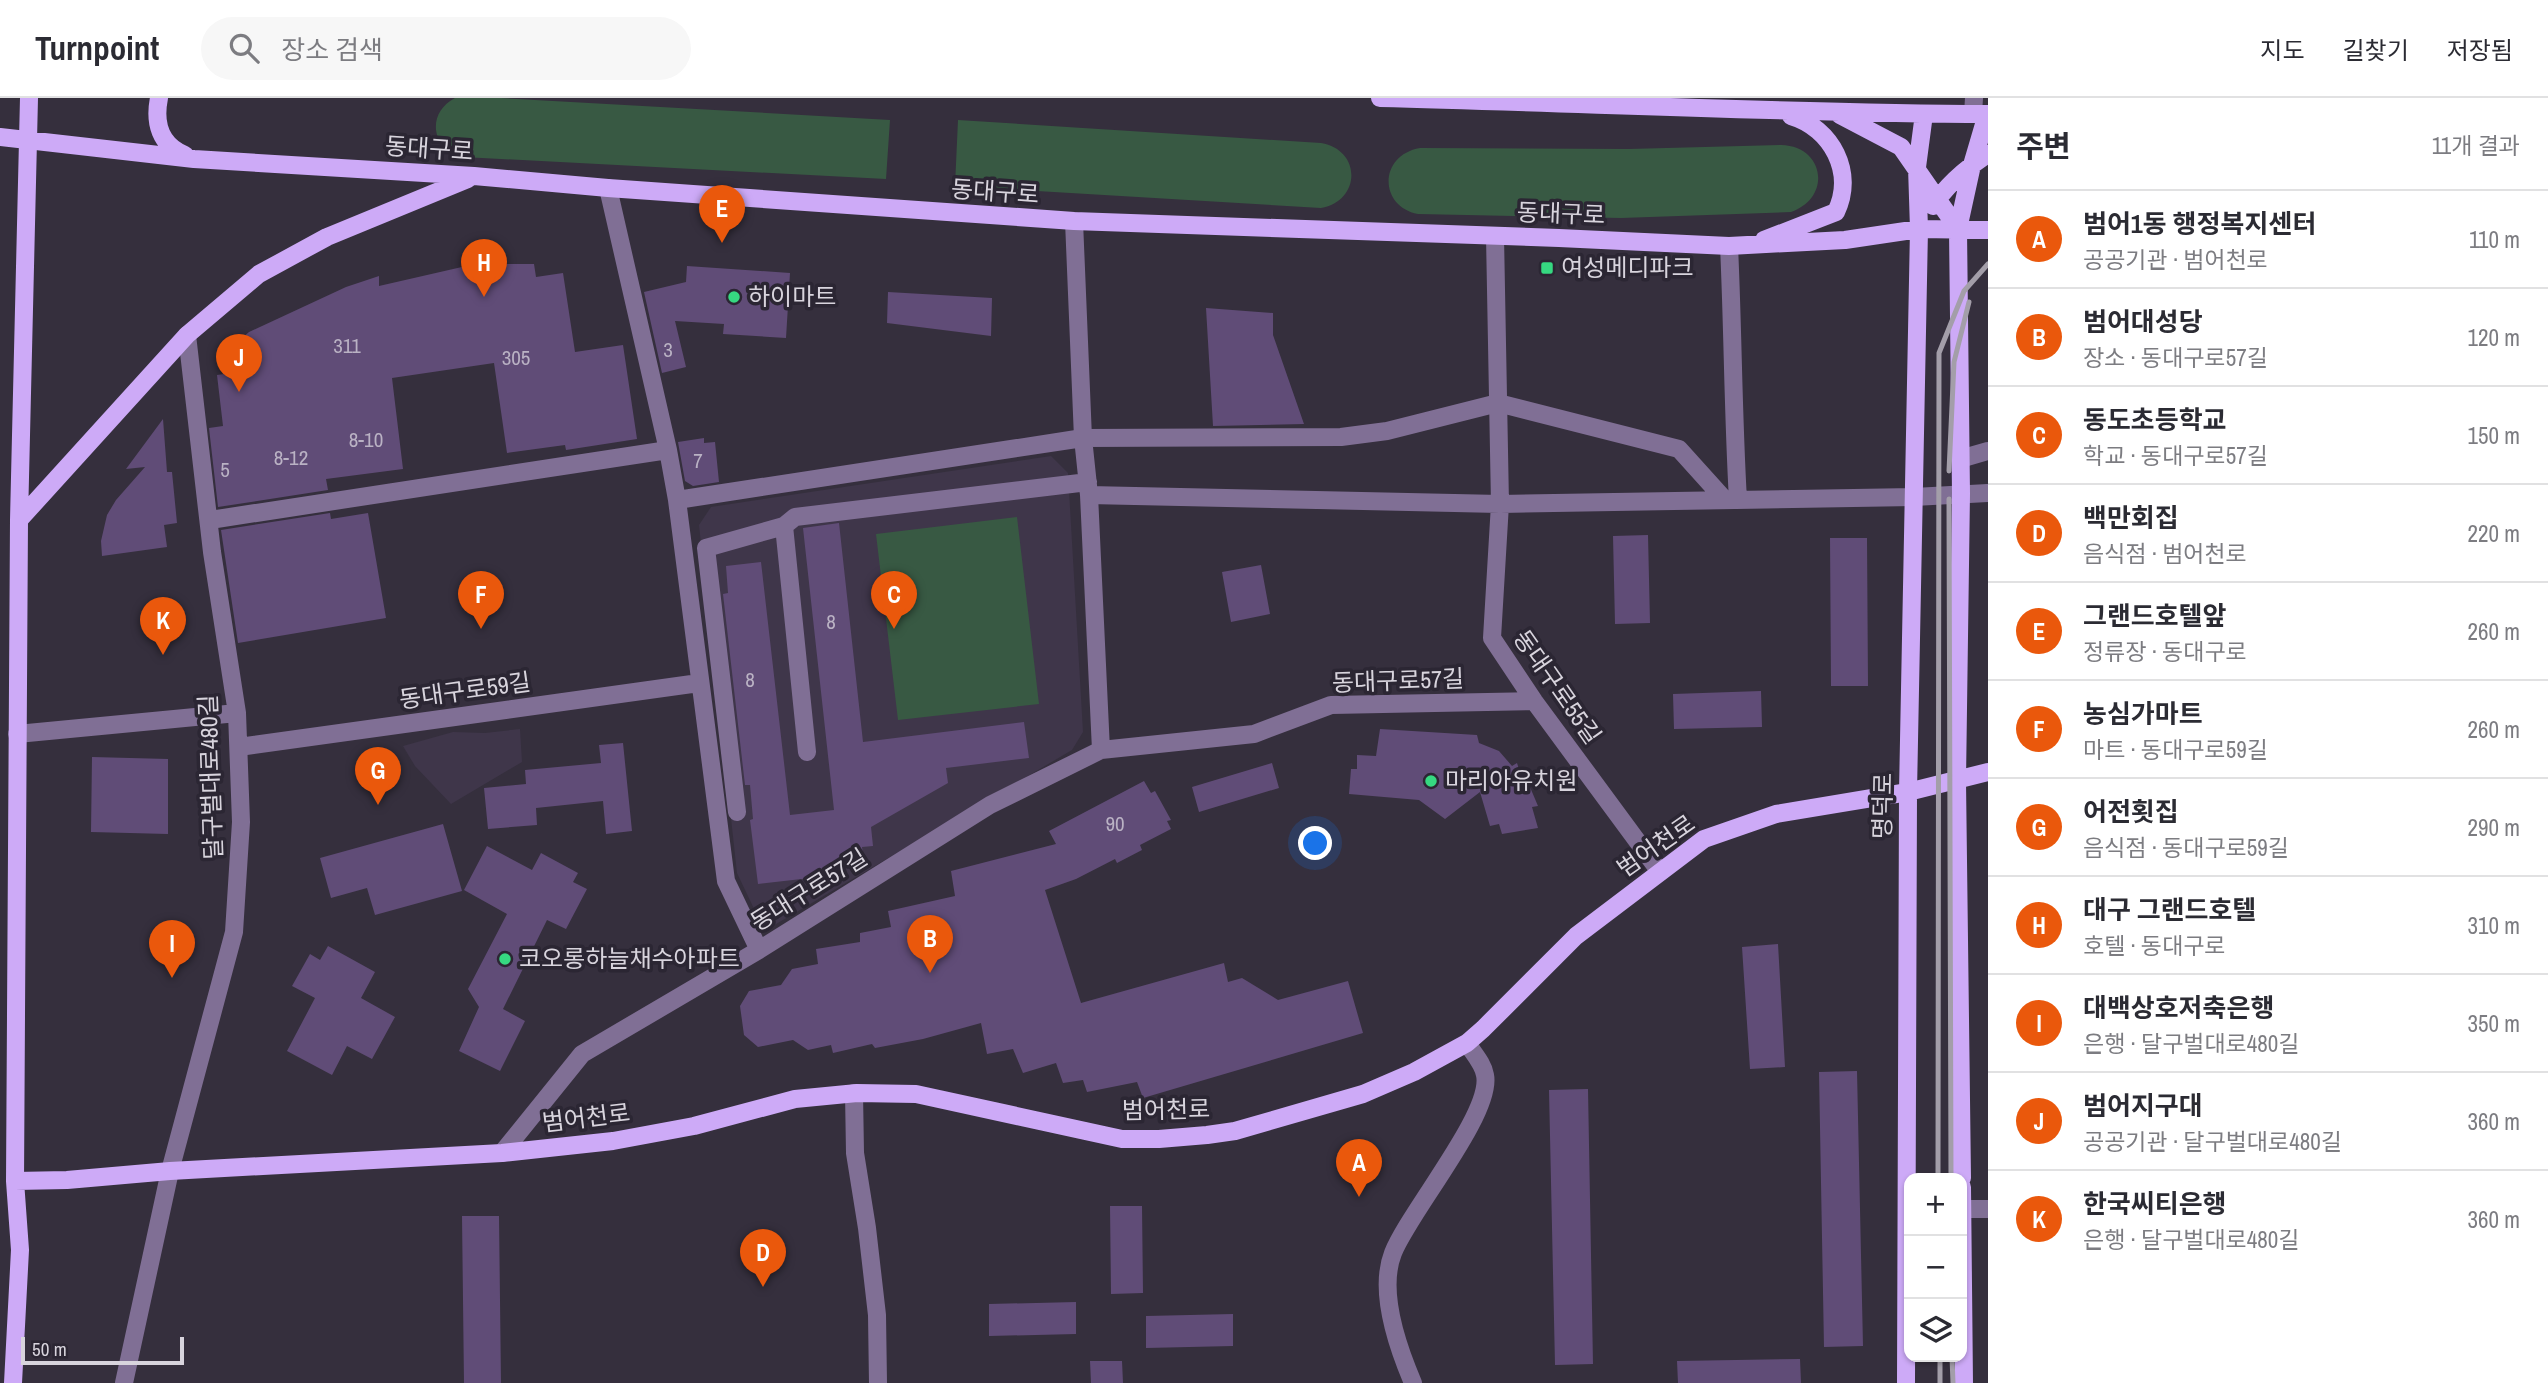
<!DOCTYPE html>
<html lang="ko">
<head>
<meta charset="utf-8">
<style>
	body { margin:0; font-family:"Archivo Narrow","Noto Sans KR",sans-serif; background:#f7f7f7; color:#2b2b33 }
	.controls { position:absolute; right:21px; bottom:21px; display:grid; overflow:hidden; border-radius:14px; box-shadow:0 2px 5px #0004 }
	.controls button { width:63px; height:63px; display:grid; place-items:center; padding:0; border:0; border-bottom:2px solid #e1e1e2; background:#fff; color:#2b2b33; font:35px sans-serif }
	.scale { position:absolute; left:21px; bottom:18px; width:163px; box-sizing:border-box; padding-left:7px; border:4px solid #d8d4dd; border-top:0; font-size:19px; line-height:24px; white-space:nowrap; color:#d8d4dd; -webkit-text-stroke:5px #2b2633; paint-order:stroke }
	.you { position:absolute; left:1316px; top:746px; width:24px; height:24px; margin:-18px; border:5px solid #fff; border-radius:50%; background:#1a73e8; box-shadow:0 0 0 10px #1a73e833 }
	.badge { display:grid; place-items:center; width:46px; height:46px; border-radius:50%; background:#ea580c; color:#fff; font-size:23px; font-weight:700 }
	.pin { position:absolute; translate:-50% -58px; filter:drop-shadow(0 2px 4px #0008) }
	.pin::after { content:''; position:absolute; top:37px; width:24px; height:21px; background:inherit; clip-path:polygon(0 0,100% 0,50% 100%) }
	.list { margin:0; padding:0; list-style:none }
	h2 { display:flex; justify-content:space-between; align-items:center; height:91px; margin:0; padding:0 28px; font-size:30px }
	h2 small { font-size:23px; font-weight:400; color:#7c7c81 }
	.list li { display:grid; grid-template-columns:46px 1fr auto; gap:21px; align-items:center; box-sizing:border-box; height:98px; padding:0 28px; border-top:2px solid #e1e1e2 }
	.list b { display:block; font-size:26px; white-space:nowrap }
	.list p { margin:0; font-size:23px; white-space:nowrap; color:#7c7c81 }
	.list em { font-size:23px; font-style:normal; color:#7c7c81 }
	.icon { flex:none; width:38px; height:38px; fill:none; stroke:currentColor; stroke-width:2; stroke-linecap:round; stroke-linejoin:round }
	.map { position:relative; flex:none; width:1988px; height:1285px; overflow:hidden }
	header { display:flex; align-items:center; gap:42px; box-sizing:border-box; height:98px; padding:0 35px; background:#fff; border-bottom:2px solid #e1e1e2 }
	header strong { font-size:33px }
	nav { display:flex; gap:38px; margin-inline-start:auto; font-size:24px }
	.search { width:490px; height:63px; background:#f7f7f7; display:flex; align-items:center; gap:18px; box-sizing:border-box; padding:0 24px; border-radius:38px; color:#7c7c81; font-size:26px }
	main { display:flex }
	aside { flex:1; background:#fff }
	.map>svg:first-child { display:block }
	.built { fill:#3f364a }
	.green { fill:#385943 }
	.building { fill:#604c77 }
	.lines { fill:none; stroke-linecap:round; stroke-linejoin:round }
	.minor { stroke:#806f95; stroke-width:18 }
	.major { stroke:#cdaaf7; stroke-width:18 }
	.rail { stroke:#a39ea9; stroke-width:5 }
	.poi-dot { fill:#36d881; stroke:#2b2633; stroke-width:2.5 }
	.labels { text-anchor:middle; stroke-width:7; stroke-linejoin:round; paint-order:stroke }
	.number-label { font-size:21px; fill:#bab2c4 }
	.street-label { font-size:24px; fill:#d8d4dd; stroke:#2b2633 }
	.poi-label { font-size:24px; fill:#d8d4dd; stroke:#2b2633; text-anchor:start }
</style>
</head>
<body>
<header>
<strong>Turnpoint</strong>
<div class="search"><svg class="icon" aria-label="search" viewBox="0 0 24 24"><circle cx="10" cy="10" r="6"/><path d="M15 15l6 6"/></svg>장소 검색</div>
<nav><a>지도</a><a>길찾기</a><a>저장됨</a></nav>
</header>
<main>
<div class="map">
<svg width="1988" height="1285" viewBox="0 0 1988 1285">
	<rect width="100%" height="100%" fill="#352f3d"/>
	<path class="built" d="M1051,358L1068,375L1083,634L1072,652L771,829L757,817L737,775L699,427L711,409Z
		M520,631L522,664L451,706L415,668L403,648L453,634L485,635Z"/>
	<path class="green" d="M455,0H501L890,22L886,81L463,59C431,52 426,15 455,0Z
		M958,22L1321,45C1362,52 1361,103 1321,110L955,88Z
		M1781,47C1825,48 1832,100 1791,114L1621,120L1418,116C1378,108 1379,57 1420,50L1629,51Z
		M1017,419L1039,606L898,622L876,436Z"/>
	<path class="building" d="M475,166H534L536,179L563,175L575,254L623,247L637,341L566,352L565,347L507,355L494,265L392,280L403,371L326,381L328,392L218,409L209,330L223,328L217,277L224,276L221,258L249,234L346,189L379,178V188Z
		M687,168L790,175L786,240L723,236L724,226L675,223L686,269L662,275L644,194L686,184Z
		M888,194L992,200L991,238L887,225Z
		M1206,210L1273,215V237L1304,326L1213,328Z
		M163,321L167,374H172L177,425L164,427L167,449L102,458L101,443L107,417L116,402L145,369L126,371Z
		M704,340V345L715,344L719,384L693,388L685,383L678,344Z
		M330,415L331,421L368,415L386,520L238,545L221,432Z
		M839,425L863,644L1024,624L1029,660L946,670L948,685L871,729L873,748L862,749L864,763L827,767L828,778L758,786L750,722L753,721L750,687H745L723,496L728,495L726,468L761,464L790,717L834,712L803,430Z
		M1648,437L1650,525L1615,526L1613,438Z
		M1830,440H1867L1868,588H1831Z
		M1261,467L1270,516L1231,524L1222,474Z
		M1761,593L1762,629L1674,631L1673,596Z
		M1380,631L1477,637L1479,645L1499,653L1512,668L1517,665L1523,684L1527,682L1538,708L1532,709L1538,730L1502,736L1499,726L1490,728L1480,694L1445,721L1419,702L1349,696L1351,671H1357V657L1376,658Z
		M623,645L632,733L606,736L603,703L536,710L537,727L488,731L484,690L526,686L525,672L601,665L599,647Z
		M92,659L168,661V736L91,734Z
		M1272,665L1279,690L1199,714L1192,689Z
		M1144,683L1151,695L1155,693L1171,722L1167,723L1171,731L1140,747L1142,752L1117,765L1115,761L1076,781L1045,792L1081,905L1224,865L1228,884L1242,880L1278,902L1348,883L1363,935L1143,1000L1137,984L1087,994L1083,982L1063,985L1056,965L1023,975L1013,951L987,956L981,925L923,941L875,950L872,946L833,955L831,947L808,952L793,942L758,949L744,937L740,908L749,893L781,887L792,871L818,866L816,851L860,844V835L891,829L888,813L955,798L951,773L1056,746L1049,733Z
		M443,726L462,793L375,817L367,790L331,800L320,760Z
		M487,748L532,772L541,755L578,775L573,784L587,791L566,831L547,822L503,911L525,923L500,973L459,953L479,909L468,891L507,816L464,792Z
		M1778,846L1785,969L1750,971L1742,849Z
		M328,848L375,874L361,900L395,919L372,961L347,948L332,977L287,953L315,900L292,888L310,856L320,862Z
		M1857,973L1863,1248L1824,1249L1819,974Z
		M1588,991L1593,1266L1555,1267L1549,992Z
		M1110,1108H1142L1143,1195L1111,1196Z
		M462,1118H499L501,1285H464Z
		M1076,1204V1236L989,1238V1206Z
		M1233,1216V1248L1146,1250V1218Z
		M1800,1261L1801,1285H1678L1677,1263Z
		M1090,1263H1122L1123,1285H1091Z"/>
	<g class="lines">
		<path class="minor" d="M1973,16L1974,0
			M608,90L668,352L677,402L726,783L759,852
			M1495,138L1500,406L1492,540L1534,603L1660,774
			M1729,148C1733,233 1733,317 1738,402
			M1960,361L1988,353
			M1089,397L1500,406L1914,399L1988,395
			M677,402L1083,340L1341,339L1387,333L1498,305L1679,351L1725,402
			M210,422L668,352
			M784,428L807,654
			M17,636L237,615
			M239,649L699,585
			M1101,652L1254,636L1331,607L1534,603
			M737,714L706,450L784,428L795,419L1088,384
			M854,995L855,1055L867,1130L877,1217L878,1285
			M502,1055L582,956L759,852L990,707L1101,652L1089,397L1083,340L1074,123
			M1962,1111H1988
			M124,1285L170,1073L234,834L241,724L237,615L212,454L187,237
			M1413,1285C1398,1250 1378,1193 1393,1155C1409,1114 1493,1015 1485,977C1483,965 1473,955 1467,945"/>
		<path class="major" d="M159,0C154,25 160,47 185,57
			M1380,0C1583,5 1785,15 1988,16
			M1840,17L1901,49L1958,131
			M0,39L194,61L474,78L608,90L1074,123L1559,140L1729,148L1845,142L1919,131L1988,132
			M1933,108C1946,88 1968,69 1988,56
			M1764,142L1836,114C1855,75 1832,30 1791,18
			M19,422L187,237L259,176L327,139L468,81
			M1962,1080L1957,683L1961,395L1958,131L1972,67L1987,16
			M15,1083L67,1082L170,1073L502,1055L613,1043L694,1028L795,1001L857,995L916,996L1122,1041H1159L1207,1037L1235,1033L1363,996L1414,974L1467,945L1483,931L1576,838L1704,741L1776,716L1908,694L1988,674
			M1962,1089L1964,1285
			M13,1285L20,1152L15,1083L19,422L29,0
			M1906,1285L1908,694L1919,131L1917,69L1924,16"/>
		<path class="rail" d="M1949,373L1954,264L1969,204
			M1949,401L1951,1080
			M1938,1080L1939,255L1964,193L1988,166
			M1940,1259V1285
			M1952,1259L1953,1285"/>
	</g>
	<g class="poi-dot">
		<rect x="1540" y="163" width="14" height="14" rx="3.5"/>
		<circle cx="734" cy="199" r="7"/>
		<circle cx="1431" cy="683" r="7"/>
		<circle cx="505" cy="861" r="7"/>
	</g>
	<g class="labels">
		<g class="number-label">
			<text x="347" y="255">311</text>
			<text x="668" y="259">3</text>
			<text x="516" y="267">305</text>
			<text x="366" y="349">8-10</text>
			<text x="291" y="367">8-12</text>
			<text x="698" y="370">7</text>
			<text x="225" y="379">5</text>
			<text x="831" y="531">8</text>
			<text x="750" y="589">8</text>
			<text x="1115" y="733">90</text>
		</g>
		<g class="street-label">
			<text transform="translate(429 51) rotate(4)" y="8">동대구로</text>
			<text transform="translate(995 94) rotate(4)" y="8">동대구로</text>
			<text transform="translate(1561 116) rotate(2)" y="8">동대구로</text>
			<text transform="translate(1398 583) rotate(-2)" y="8">동대구로57길</text>
			<text transform="translate(1557 589) rotate(55)" y="8">동대구로55길</text>
			<text transform="translate(465 593) rotate(-8)" y="8">동대구로59길</text>
			<text transform="translate(211 679) rotate(-92)" y="8">달구벌대로480길</text>
			<text transform="translate(1883 708) rotate(-89)" y="8">명덕로</text>
			<text transform="translate(1656 748) rotate(-35)" y="8">범어천로</text>
			<text transform="translate(809 792) rotate(-32)" y="8">동대구로57길</text>
			<text transform="translate(1166 1012) rotate(-1)" y="8">범어천로</text>
			<text transform="translate(586 1020) rotate(-7)" y="8">범어천로</text>
		</g>
		<g class="poi-label">
			<text x="1561" y="178">여성메디파크</text>
			<text x="748" y="207">하이마트</text>
			<text x="1445" y="691">마리아유치원</text>
			<text x="519" y="869">코오롱하늘채수아파트</text>
		</g>
	</g>
</svg>
<div class="controls">
<button>+</button>
<button>−</button>
<button><svg class="icon" aria-label="layers" viewBox="0 0 24 24"><path d="M12 4l9 5-9 5-9-5zM3 14l9 5 9-5"/></svg></button>
</div>
<div class="scale">50 m</div>
<div class="you"></div>
<div class="pin badge" style="left:1359px;top:1099px">A</div>
<div class="pin badge" style="left:930px;top:875px">B</div>
<div class="pin badge" style="left:894px;top:531px">C</div>
<div class="pin badge" style="left:763px;top:1189px">D</div>
<div class="pin badge" style="left:722px;top:145px">E</div>
<div class="pin badge" style="left:481px;top:531px">F</div>
<div class="pin badge" style="left:378px;top:707px">G</div>
<div class="pin badge" style="left:484px;top:199px">H</div>
<div class="pin badge" style="left:172px;top:880px">I</div>
<div class="pin badge" style="left:239px;top:294px">J</div>
<div class="pin badge" style="left:163px;top:557px">K</div>
</div>
<aside>
<h2>주변<small>11개 결과</small></h2>
<ul class="list">
<li><span class="badge">A</span><div><b>범어1동 행정복지센터</b><p>공공기관 · 범어천로</p></div><em>110 m</em></li>
<li><span class="badge">B</span><div><b>범어대성당</b><p>장소 · 동대구로57길</p></div><em>120 m</em></li>
<li><span class="badge">C</span><div><b>동도초등학교</b><p>학교 · 동대구로57길</p></div><em>150 m</em></li>
<li><span class="badge">D</span><div><b>백만회집</b><p>음식점 · 범어천로</p></div><em>220 m</em></li>
<li><span class="badge">E</span><div><b>그랜드호텔앞</b><p>정류장 · 동대구로</p></div><em>260 m</em></li>
<li><span class="badge">F</span><div><b>농심가마트</b><p>마트 · 동대구로59길</p></div><em>260 m</em></li>
<li><span class="badge">G</span><div><b>어전횟집</b><p>음식점 · 동대구로59길</p></div><em>290 m</em></li>
<li><span class="badge">H</span><div><b>대구 그랜드호텔</b><p>호텔 · 동대구로</p></div><em>310 m</em></li>
<li><span class="badge">I</span><div><b>대백상호저축은행</b><p>은행 · 달구벌대로480길</p></div><em>350 m</em></li>
<li><span class="badge">J</span><div><b>범어지구대</b><p>공공기관 · 달구벌대로480길</p></div><em>360 m</em></li>
<li><span class="badge">K</span><div><b>한국씨티은행</b><p>은행 · 달구벌대로480길</p></div><em>360 m</em></li>
</ul>
</aside>
</main>
</body>
</html>
